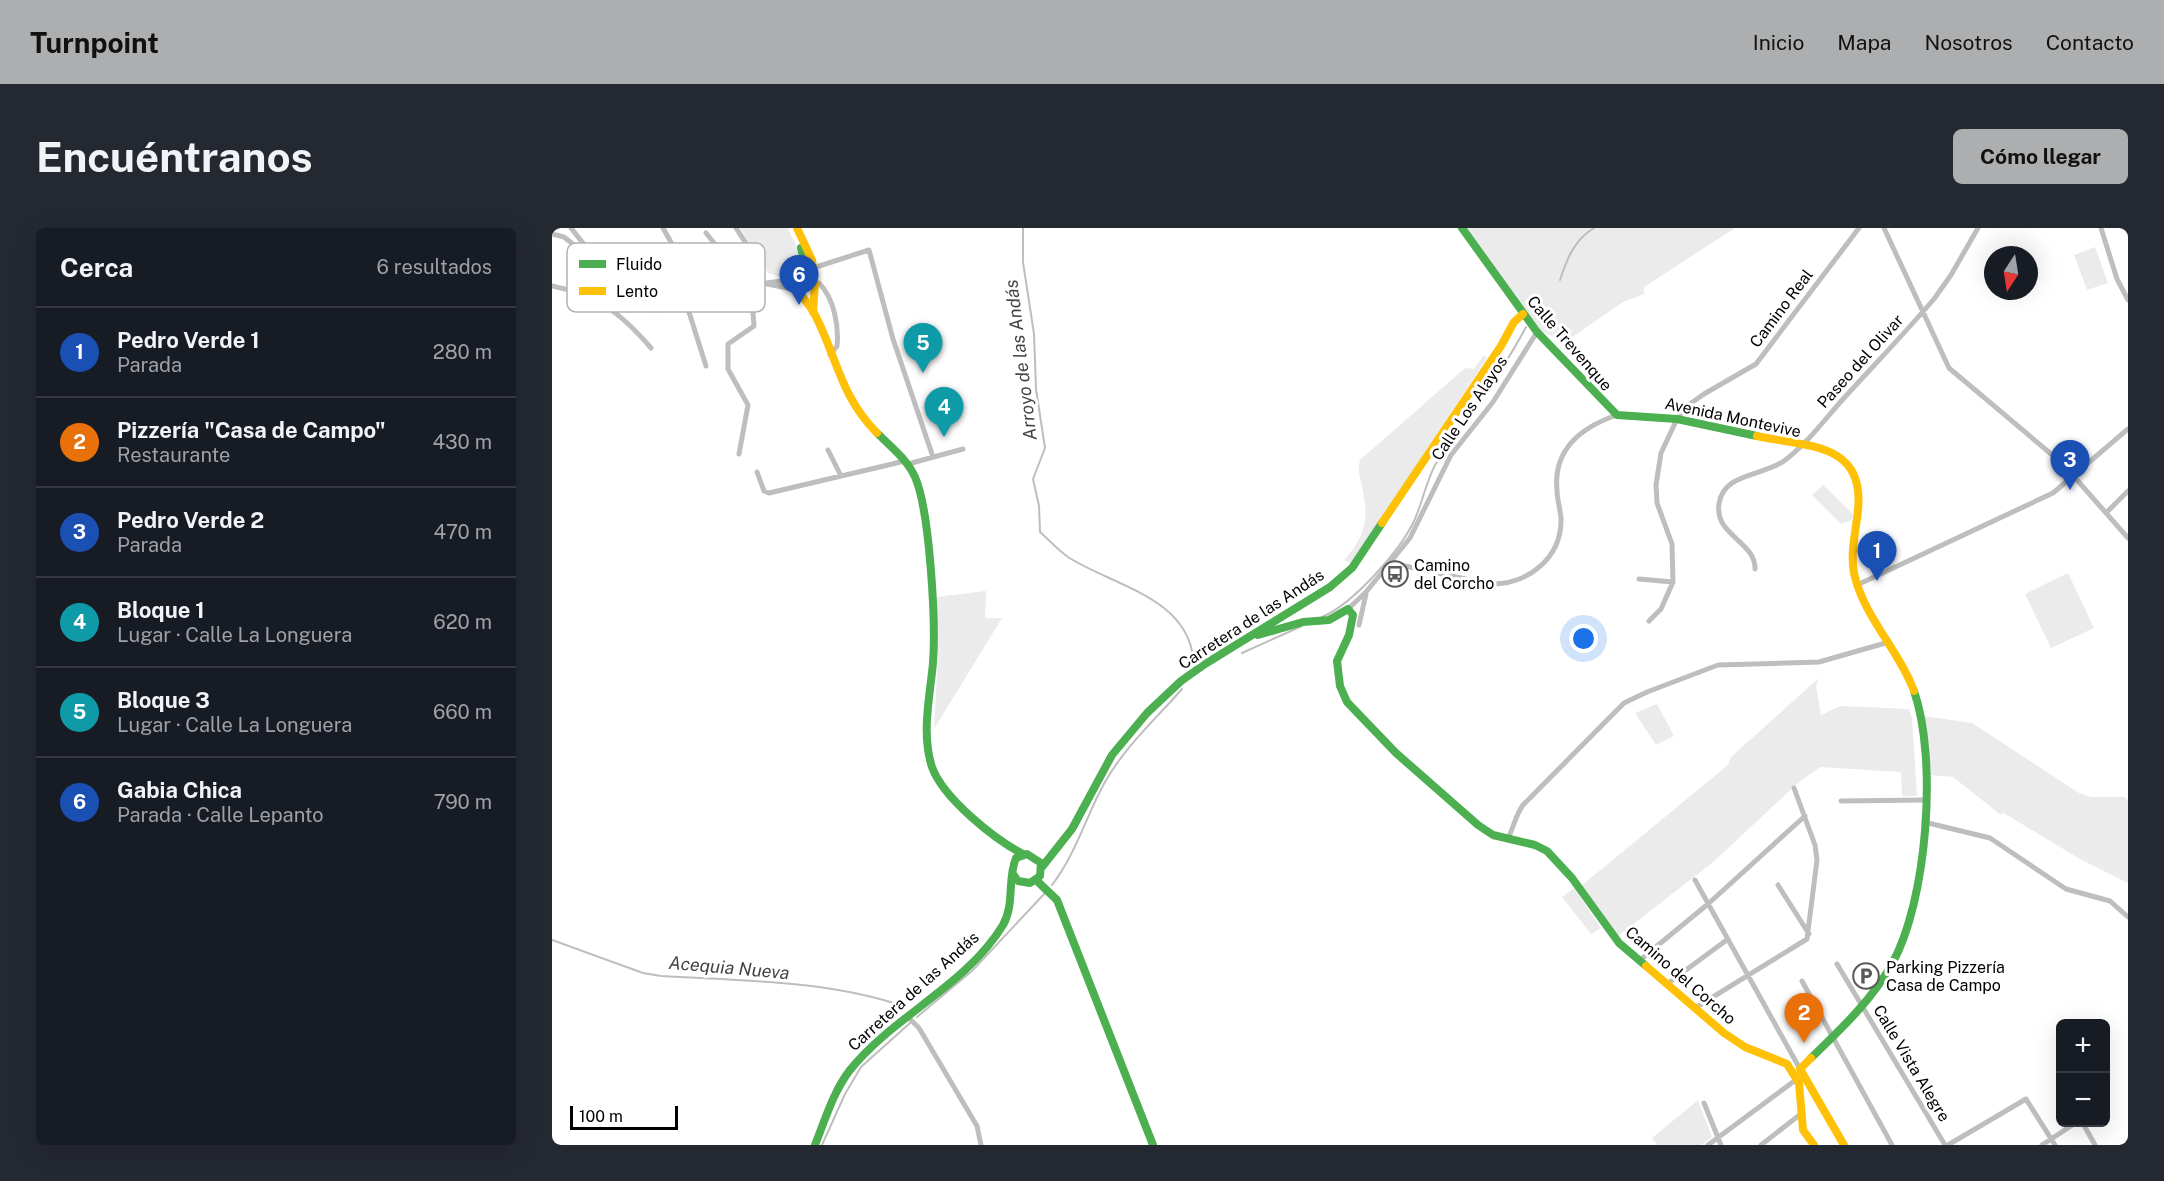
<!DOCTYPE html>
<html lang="es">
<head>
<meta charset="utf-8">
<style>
	body { margin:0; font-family:"Public Sans",sans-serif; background:#242831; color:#f1f3f6 }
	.controls { position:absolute; right:18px; bottom:18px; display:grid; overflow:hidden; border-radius:9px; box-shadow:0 6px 24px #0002 }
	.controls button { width:54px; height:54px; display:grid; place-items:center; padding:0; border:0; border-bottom:2px solid #363941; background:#171b24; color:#f1f3f6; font:30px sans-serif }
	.compass { position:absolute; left:1432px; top:18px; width:54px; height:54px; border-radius:50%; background:#171b24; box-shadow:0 6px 24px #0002; rotate:192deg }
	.scale { position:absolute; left:18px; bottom:15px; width:108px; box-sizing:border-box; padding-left:6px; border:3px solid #000; border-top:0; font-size:16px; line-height:21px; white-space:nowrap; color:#000; -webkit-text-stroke:4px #fff; paint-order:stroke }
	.you { position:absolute; left:1032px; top:411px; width:21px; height:21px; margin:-15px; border:4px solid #fff; border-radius:50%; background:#1a73e8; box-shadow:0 0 0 9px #1a73e833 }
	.badge { display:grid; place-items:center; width:39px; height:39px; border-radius:50%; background:#adaeaf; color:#fff; font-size:20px; font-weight:700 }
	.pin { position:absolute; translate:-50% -50px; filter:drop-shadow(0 2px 3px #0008) }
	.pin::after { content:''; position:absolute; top:32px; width:21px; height:18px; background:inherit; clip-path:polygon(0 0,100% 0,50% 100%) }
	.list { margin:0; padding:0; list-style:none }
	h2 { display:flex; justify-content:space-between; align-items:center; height:78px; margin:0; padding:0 24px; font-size:26px }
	h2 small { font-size:20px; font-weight:400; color:#9ea1a6 }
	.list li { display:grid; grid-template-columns:39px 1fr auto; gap:18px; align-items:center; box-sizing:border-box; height:90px; padding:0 24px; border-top:2px solid #363941 }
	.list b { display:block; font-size:22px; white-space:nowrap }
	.list p { margin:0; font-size:20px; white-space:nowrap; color:#9ea1a6 }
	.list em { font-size:20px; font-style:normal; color:#9ea1a6 }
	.map { position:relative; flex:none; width:1576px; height:917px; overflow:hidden; border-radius:9px }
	header { display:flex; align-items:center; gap:36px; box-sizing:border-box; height:84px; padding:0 30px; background:#adaeaf; color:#111 }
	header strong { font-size:28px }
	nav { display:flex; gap:33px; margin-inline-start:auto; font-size:21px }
	.intro { display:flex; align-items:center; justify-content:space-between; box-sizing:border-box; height:144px; padding:0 36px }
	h1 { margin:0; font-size:42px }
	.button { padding:15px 27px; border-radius:9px; background:#adaeaf; color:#111; font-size:21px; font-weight:700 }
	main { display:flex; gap:36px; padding:0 36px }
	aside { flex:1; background:#171b24; border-radius:9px; box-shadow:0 6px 24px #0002 }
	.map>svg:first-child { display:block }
	.green { fill:#ebebeb }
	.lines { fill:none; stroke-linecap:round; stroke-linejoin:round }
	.stream { stroke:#bebebe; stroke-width:2 }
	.street { stroke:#bebebe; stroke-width:5 }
	.fast { stroke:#4caf50; stroke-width:8 }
	.slow { stroke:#ffc107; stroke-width:8 }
	.labels { text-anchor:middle; stroke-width:6; stroke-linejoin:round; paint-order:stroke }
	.street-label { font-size:16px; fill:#000; stroke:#fff }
	.poi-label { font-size:16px; fill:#000; stroke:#fff; text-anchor:start }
	.water-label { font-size:18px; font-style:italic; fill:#434343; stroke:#fff }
	.key { fill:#fff; stroke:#b2b2b2; stroke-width:1.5 }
	.key-label { font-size:16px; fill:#000 }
</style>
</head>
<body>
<header>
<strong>Turnpoint</strong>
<nav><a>Inicio</a><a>Mapa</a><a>Nosotros</a><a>Contacto</a></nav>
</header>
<div class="intro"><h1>Encuéntranos</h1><a class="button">Cómo llegar</a></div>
<main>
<aside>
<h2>Cerca<small>6 resultados</small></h2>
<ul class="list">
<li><span class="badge" style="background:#1a4fb4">1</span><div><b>Pedro Verde 1</b><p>Parada</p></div><em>280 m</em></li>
<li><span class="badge" style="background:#e8710a">2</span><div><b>Pizzería &quot;Casa de Campo&quot;</b><p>Restaurante</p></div><em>430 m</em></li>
<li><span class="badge" style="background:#1a4fb4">3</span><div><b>Pedro Verde 2</b><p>Parada</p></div><em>470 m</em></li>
<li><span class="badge" style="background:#0f9aa8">4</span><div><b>Bloque 1</b><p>Lugar · Calle La Longuera</p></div><em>620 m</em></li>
<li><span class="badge" style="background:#0f9aa8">5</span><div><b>Bloque 3</b><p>Lugar · Calle La Longuera</p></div><em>660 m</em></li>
<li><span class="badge" style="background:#1a4fb4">6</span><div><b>Gabia Chica</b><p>Parada · Calle Lepanto</p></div><em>790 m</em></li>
</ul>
</aside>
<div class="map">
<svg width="1576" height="917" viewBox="0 0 1576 917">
	<rect width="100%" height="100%" fill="#fff"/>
	<path class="green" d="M188,0H236L247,24L244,41L229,49L216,45Z
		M914,0H1183L1092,59V66L1071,74L1013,114L989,103Z
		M1543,19L1556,55L1535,62L1522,27Z
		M932,127L935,130L809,321L798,335L792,332C812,310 817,293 811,264C809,251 805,244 808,232L913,140L922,141Z
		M1271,257L1301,286L1300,292L1289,296L1260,267Z
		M1516,345L1542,400L1499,420L1473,366Z
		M434,363L433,390H450L382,501L386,428L384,369Z
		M1267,450L1264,458L1269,487L1288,478L1357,481L1360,490L1365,568H1350L1349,544L1268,539L1246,555L1160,635L1066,708L1029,658L1176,537L1179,529Z
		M1105,476L1122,508L1104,517L1083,485Z
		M1372,488L1420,495L1527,565L1539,569H1573L1576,573V655L1528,631L1450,584L1449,587L1401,549L1378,547L1379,539L1375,538Z
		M1022,660L1049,700L1039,706L1010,669Z
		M1146,872L1160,909L1149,917H1105L1100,910Z"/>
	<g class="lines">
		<path class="stream" d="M471,0V34L482,106L484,161L493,220L481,251L487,278L488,304C497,312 506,322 516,329C559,357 635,369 641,430
			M1008,52C1015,31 1022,12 1042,0
			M770,389C801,376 849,322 863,291C871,273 875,249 886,232C915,187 949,147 974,99
			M690,425L750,398
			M500,657C524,626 534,588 553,554C574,517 603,492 630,461
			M0,712L91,745L109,748C191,753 276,752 354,779
			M365,789L420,743L493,665
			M270,917L293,866L309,839L358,795"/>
		<path class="street" d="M19,0L42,29V33
			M111,0L129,32
			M184,0L203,29L210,55
			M1332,0L1397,140L1511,236L1576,310
			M1549,0L1565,51L1576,72
			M154,5L183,41
			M0,6L12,9L42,33L73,51L104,82L126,65H131
			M180,39L188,54L148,51L146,48L155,42L163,51Z
			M261,40L317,22L341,111L381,229
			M139,54L140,48L129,32L120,37L132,56L148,53L199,57L245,51
			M263,55H267C282,70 287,98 285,118L278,127
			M215,56L246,62
			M0,58C45,67 69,85 99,120
			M131,65L154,138
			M276,222L289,248
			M187,226L196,177L176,141V116L202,98L199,57
			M356,236L411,221
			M205,244L212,263L217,265L353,233
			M1555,284L1576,263
			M839,335L937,356C976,357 1010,330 1009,290C1008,280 1005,271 1005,262C1001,221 1030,199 1065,187
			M1203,341C1204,314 1162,307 1167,276C1171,245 1211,248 1232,233C1255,216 1273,191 1292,170C1322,137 1353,105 1382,71L1399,47L1426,0
			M1087,351L1121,354
			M1305,357L1501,265L1576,201
			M796,381L814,364L858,310L899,227L941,174L985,104
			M1097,393L1109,381L1121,354L1120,316L1105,275L1104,257L1109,225L1125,191L1135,178L1152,166L1204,136L1307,0
			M807,397L814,366
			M1289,573L1372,572
			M1372,594L1438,610L1514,661L1558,673L1576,689
			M956,610C962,599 963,588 971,577L1072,475L1095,464L1166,437L1267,434L1337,414
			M1143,652L1248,841
			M1226,657L1257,706
			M1088,732L1156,676L1253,588
			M1285,736L1393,917
			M1250,753L1340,917
			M1115,756L1176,711
			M1143,780L1255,711L1265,632L1263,617L1242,560
			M355,788L367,800L425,898L429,917
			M1152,875L1169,917
			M1530,894L1543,917
			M1156,917L1245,851
			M1209,917L1250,885
			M1396,917L1474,871L1503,917
			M1490,917L1525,894"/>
		<path class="fast" d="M910,0L985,104L1065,187L1125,191L1205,208
			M249,20L252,32L249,48
			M325,205C338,218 355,231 363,249C378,283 384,396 381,435C378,468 369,506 380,539C391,570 442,611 471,626
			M706,407L751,394L777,392L796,381L801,387L797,407L785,433L788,458L795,474L844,525L926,597L941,607L983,617L995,623L1020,650L1067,715L1094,738
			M490,639L520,601L560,527L595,485L629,453L653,436L778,359L800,340L830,295
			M484,652L505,672L601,917
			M1259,830C1289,801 1319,773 1340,736C1375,673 1386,532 1362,463
			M263,917C273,892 281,864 298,842C341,788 414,758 451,697C463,676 455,651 464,630L475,626L489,635L488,648L478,655L466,653L461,646"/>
		<path class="slow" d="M245,0L260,32L262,51
			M261,84L263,55L260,49L252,47L245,51C245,65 254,72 261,83C285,127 287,167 325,205
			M1205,208C1255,219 1313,214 1306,282C1304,303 1298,324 1302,345C1311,388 1347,422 1362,463
			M830,295L949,118L962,94L971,86
			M1094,738L1172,805L1193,819L1235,836L1247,855L1251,902L1262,917
			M1259,830L1248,841L1292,917"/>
	</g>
	<defs>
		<g id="bus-ring" transform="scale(1.35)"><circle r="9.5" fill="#fff" stroke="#595959" stroke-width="1.5"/><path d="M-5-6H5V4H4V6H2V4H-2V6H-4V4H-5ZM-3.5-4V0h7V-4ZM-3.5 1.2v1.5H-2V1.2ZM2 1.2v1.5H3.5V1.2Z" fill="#595959"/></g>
		<g id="parking-ring" transform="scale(1.35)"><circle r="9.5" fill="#fff" stroke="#595959" stroke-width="1.5"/><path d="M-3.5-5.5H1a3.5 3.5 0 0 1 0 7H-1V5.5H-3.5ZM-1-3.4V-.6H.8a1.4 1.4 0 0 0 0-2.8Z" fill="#595959"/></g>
	</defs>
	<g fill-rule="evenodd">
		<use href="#bus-ring" x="843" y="346"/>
		<use href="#parking-ring" x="1314" y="748"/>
	</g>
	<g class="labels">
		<g class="street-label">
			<text transform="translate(1229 80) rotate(-53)" y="6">Camino Real</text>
			<text transform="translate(1018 115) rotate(49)" y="6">Calle Trevenque</text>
			<text transform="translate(1308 133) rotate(-48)" y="6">Paseo del Olivar</text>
			<text transform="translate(917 180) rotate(-56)" y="6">Calle Los Alayos</text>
			<text transform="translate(1181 189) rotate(12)" y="6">Avenida Montevive</text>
			<text transform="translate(699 391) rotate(-33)" y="6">Carretera de las Andás</text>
			<text transform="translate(1129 747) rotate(41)" y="6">Camino del Corcho</text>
			<text transform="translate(361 763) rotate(-42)" y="6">Carretera de las Andás</text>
			<text transform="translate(1360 835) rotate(59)" y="6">Calle Vista Alegre</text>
		</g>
		<g class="poi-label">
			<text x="862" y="343">Camino<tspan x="862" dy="18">del Corcho</tspan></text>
			<text x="1334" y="745">Parking Pizzería<tspan x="1334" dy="18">Casa de Campo</tspan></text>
		</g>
		<g class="water-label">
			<text transform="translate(469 132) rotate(-97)" y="6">Arroyo de las Andás</text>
			<text transform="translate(177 740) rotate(5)" y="6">Acequia Nueva</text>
		</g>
	</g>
	<rect x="15" y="15" width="198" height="69" rx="9" class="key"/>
	<rect x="27" y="32" width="27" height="8" fill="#4caf50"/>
	<rect x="27" y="59" width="27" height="8" fill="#ffc107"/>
	<g class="key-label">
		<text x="64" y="42">Fluido</text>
		<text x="64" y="69">Lento</text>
	</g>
</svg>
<div class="controls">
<button>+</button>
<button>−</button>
</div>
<svg class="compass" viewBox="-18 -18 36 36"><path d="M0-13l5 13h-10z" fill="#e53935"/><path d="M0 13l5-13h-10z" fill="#9ea1a6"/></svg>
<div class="scale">100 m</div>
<div class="you"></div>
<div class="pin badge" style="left:1325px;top:353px;background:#1a4fb4">1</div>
<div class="pin badge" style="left:1252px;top:815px;background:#e8710a">2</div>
<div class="pin badge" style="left:1518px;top:262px;background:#1a4fb4">3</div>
<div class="pin badge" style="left:392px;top:209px;background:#0f9aa8">4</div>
<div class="pin badge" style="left:371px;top:145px;background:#0f9aa8">5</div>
<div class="pin badge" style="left:247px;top:77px;background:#1a4fb4">6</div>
</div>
</main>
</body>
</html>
